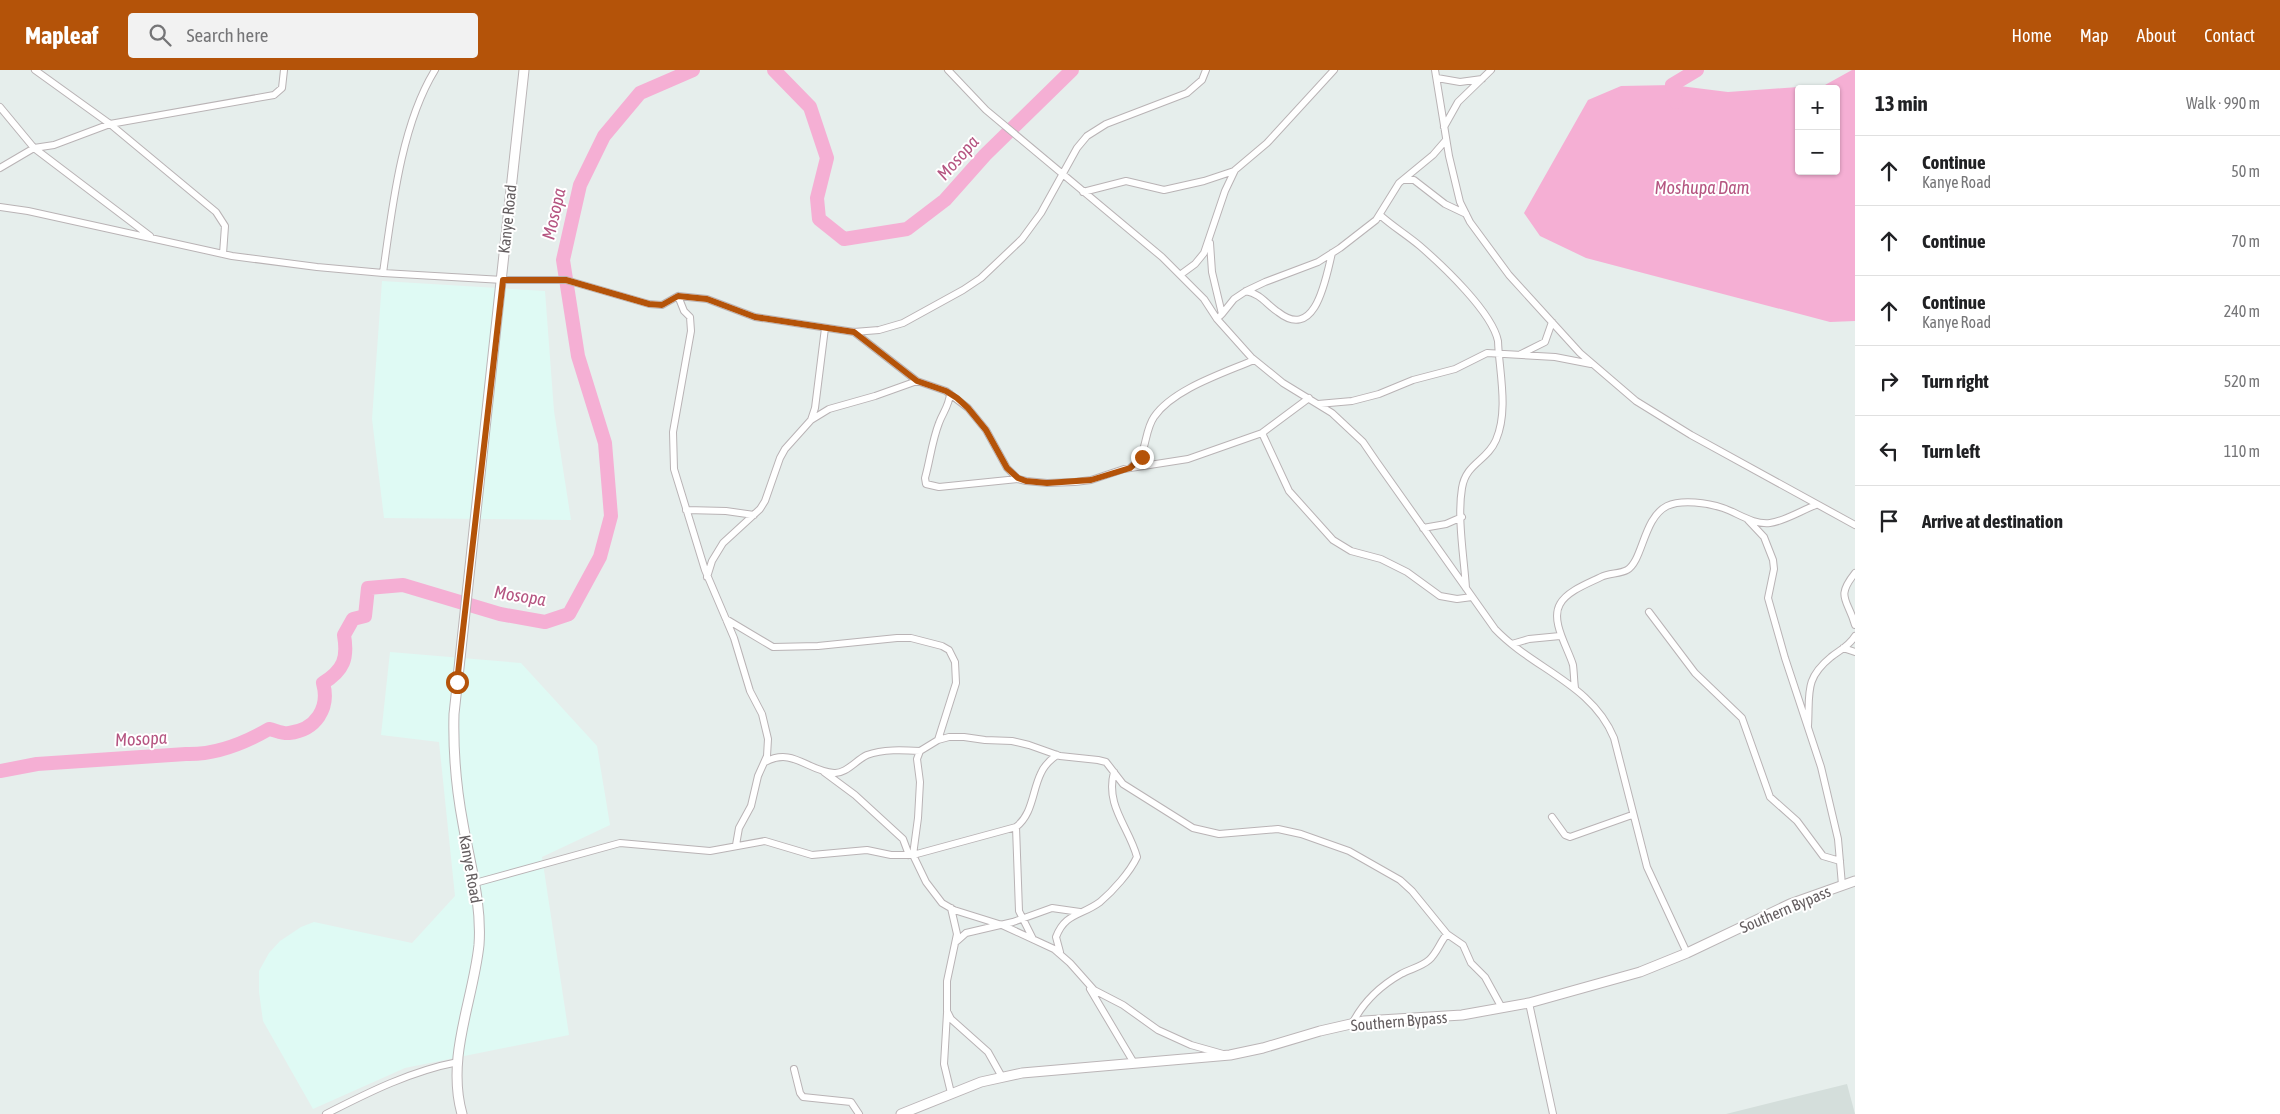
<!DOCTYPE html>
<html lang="en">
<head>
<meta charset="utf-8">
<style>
	body { margin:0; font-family:"Asap Condensed",sans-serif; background:#f2f2f2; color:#202124 }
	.controls { position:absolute; right:15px; top:15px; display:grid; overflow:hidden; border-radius:5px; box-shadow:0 1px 4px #0004 }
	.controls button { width:45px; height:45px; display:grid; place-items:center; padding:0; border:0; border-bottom:1px solid #e0e0e0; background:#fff; color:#202124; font:25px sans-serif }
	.stop { position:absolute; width:15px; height:15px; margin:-11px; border:4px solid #b45309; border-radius:50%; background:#fff }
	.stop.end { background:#b45309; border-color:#fff; box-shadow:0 1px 5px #0008 }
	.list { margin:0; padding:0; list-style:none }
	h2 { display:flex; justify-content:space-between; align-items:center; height:65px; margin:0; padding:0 20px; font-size:21px }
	h2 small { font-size:16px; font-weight:400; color:#757577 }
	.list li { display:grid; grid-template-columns:32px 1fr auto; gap:15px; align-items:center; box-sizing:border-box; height:70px; padding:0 20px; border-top:1px solid #e0e0e0 }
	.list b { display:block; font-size:19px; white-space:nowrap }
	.list p { margin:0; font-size:16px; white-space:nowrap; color:#757577 }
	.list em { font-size:16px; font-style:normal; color:#757577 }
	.icon { flex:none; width:28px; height:28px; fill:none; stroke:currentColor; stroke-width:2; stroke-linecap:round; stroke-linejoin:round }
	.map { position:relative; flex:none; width:1855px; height:1044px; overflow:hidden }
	header { display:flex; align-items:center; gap:30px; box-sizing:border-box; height:70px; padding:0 25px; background:#b45309; color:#fff }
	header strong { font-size:24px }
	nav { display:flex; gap:28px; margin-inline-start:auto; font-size:18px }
	.search { width:350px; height:45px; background:#f2f2f2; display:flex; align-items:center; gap:12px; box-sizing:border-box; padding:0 18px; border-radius:5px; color:#757577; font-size:19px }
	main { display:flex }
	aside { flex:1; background:#fff }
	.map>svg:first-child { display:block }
	.commercial { fill:#dffaf4 }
	.education { fill:#d4dedb }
	.water { fill:#f5afd4; fill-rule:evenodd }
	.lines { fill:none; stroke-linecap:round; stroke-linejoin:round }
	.river { stroke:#f5afd4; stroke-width:14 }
	.street-casing { stroke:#b9b3b5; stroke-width:8 }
	.secondary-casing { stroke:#bbb5b7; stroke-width:11 }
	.street { stroke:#fff; stroke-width:6 }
	.secondary { stroke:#fff; stroke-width:9 }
	.route { stroke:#b45309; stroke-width:6 }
	.labels { text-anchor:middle; stroke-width:4; stroke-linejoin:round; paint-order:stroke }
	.street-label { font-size:16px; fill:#645e60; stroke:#fff }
	.water-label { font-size:18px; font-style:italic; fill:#b55581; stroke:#fff }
</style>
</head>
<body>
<header>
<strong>Mapleaf</strong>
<div class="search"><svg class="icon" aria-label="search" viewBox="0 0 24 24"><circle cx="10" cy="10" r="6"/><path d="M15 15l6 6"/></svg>Search here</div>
<nav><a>Home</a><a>Map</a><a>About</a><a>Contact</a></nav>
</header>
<main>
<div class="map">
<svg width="1855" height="1044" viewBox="0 0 1855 1044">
	<rect width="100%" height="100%" fill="#e6eeec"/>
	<path class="commercial" d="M382,211L545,221L554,341L571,450L384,448L372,349Z
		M390,582L521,593L597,676L610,755L542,787L569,965L405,998L313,1039L263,951L259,922V901L269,883L280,871L301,857L314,852L412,873L455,826L439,672L381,665Z"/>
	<path class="education" d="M1847,1014L1855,1044H1726Z"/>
	<path class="water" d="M1852,0H1855V251L1830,252L1586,188L1540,166L1524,143L1588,30L1621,16L1672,15L1728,22L1825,15ZM1799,19H1836V101H1799Z"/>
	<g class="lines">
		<path class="river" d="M774,0L810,37L827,88L817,128L819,149L844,169L907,159L945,130L985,85L1072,0
			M1676,32L1672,15L1697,0
			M0,701L37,694L186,684C216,685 243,674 269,659C275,660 283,664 289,663C316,660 330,638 323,613C344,600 348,588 344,565L353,549L365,546L368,518L403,515L500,544L545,552L569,544L600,487L611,446L605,373L578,286L563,190L580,115L604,66L640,23L693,0"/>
		<g class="street-casing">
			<path id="street" d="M35,0L110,54L216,142L225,156L223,184
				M948,0L986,40L1162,187L1204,229L1217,249L1251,287L1283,313L1332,343L1363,372L1376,391L1495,559C1533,599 1592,614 1614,668L1647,797L1687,883
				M1435,0L1449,86L1460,132L1470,152L1509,205L1580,283L1636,331L1691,365L1855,455
				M1437,8L1460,12L1482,9
				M0,37L34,78L150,166
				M1444,57L1458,32L1491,0
				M0,98L34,78L54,75L110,54L274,25L282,18L284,0
				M1404,110H1414L1445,134L1466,144
				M1083,122L1126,111L1164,120L1204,111L1234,101
				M0,137L28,141L232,186L317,197L383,203L503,210H566L649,234L662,235L678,226L707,229L755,247L854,262L879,260L903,253L963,220L981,208L1022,169L1041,143L1077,78L1087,66L1106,54L1187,23L1202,10L1206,0
				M1380,145C1392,156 1407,165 1420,176C1443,196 1492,242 1498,271C1499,301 1509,340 1496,370C1487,391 1466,393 1462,418C1457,448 1464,487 1466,518
				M1210,173L1212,202L1222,244L1220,246
				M383,203C392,139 401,55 435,0
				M1180,205L1195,194L1204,183L1225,121L1235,100L1267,73L1334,0
				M1246,221C1261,224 1266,234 1278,242C1316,272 1326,207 1332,183
				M678,226L684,241L690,247L691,261L673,362L674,399L705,500L734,568L750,621L762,644L768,669L767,686L758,706L751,736L739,758L736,775
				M1222,244L1234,229L1246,221L1265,212L1318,192L1340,178L1376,150L1399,113L1433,85L1446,70
				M854,262L917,311L946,321L968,338L986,360L1007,398L1018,409L1026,411L1047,413L1075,412L1091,410L1124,399L1188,389L1262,363L1309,328
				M1521,284L1545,272L1552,252
				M950,324C949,336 943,342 939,353C932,371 930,390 925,408L926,414L939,417L1018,409
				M1318,334L1352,331L1379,324L1413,310L1455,299L1487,283L1555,287L1591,294
				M811,350L829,339L875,326L917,311
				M1262,363L1289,421L1333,470L1351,481L1381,489L1407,502L1440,526L1457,529L1472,527
				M1131,397C1148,386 1143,363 1154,347C1173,319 1224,303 1254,290
				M686,440L726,441L754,445
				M1748,450L1764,467L1773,490L1774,499L1768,528L1785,588L1821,697L1838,769L1842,815
				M1423,458L1446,454L1462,447
				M1855,503C1835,528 1848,529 1855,555
				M707,507L712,491L723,473L760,439L765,431L780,388L785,379L811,350L815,338L825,258
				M1649,542L1695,603L1742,648L1770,727L1797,751L1823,786L1840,791
				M726,549L773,577L818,576L897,568H911L942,576L949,580L955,592L956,613L938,670
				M1512,574L1529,569L1560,566
				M1843,578L1855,582
				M1575,618C1574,611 1574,603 1573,595C1568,578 1550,551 1560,534C1567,521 1589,513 1601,507C1609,503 1620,504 1627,500C1643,491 1643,448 1667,436C1682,429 1708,433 1723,438C1738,443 1753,455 1770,453C1785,451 1802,440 1816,435
				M1808,656C1810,623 1804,609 1831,587C1840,580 1849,576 1855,566
				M765,692C793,677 807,701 834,703C846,704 856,690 867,685C883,679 903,680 920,681
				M824,702L855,725L903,769L909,785
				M1552,747L1565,765L1570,767L1632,745
				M1016,757L1019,841L1033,869
				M475,813L620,773L710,781L765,771L812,785L867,780L891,785H913L1016,757C1033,744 1032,721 1041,703C1044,696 1050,690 1057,685
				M951,838L957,864L947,911V941L951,949L988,982L1002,1007
				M957,871L966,863L1013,852L1052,838L1080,842
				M1060,882L1056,867C1065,843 1081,846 1100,832C1113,821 1130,802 1137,787C1129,757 1105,736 1114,702
				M1090,919L1134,993
				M1529,933L1553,1044
				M947,943L944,994L951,1023
				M1352,954C1363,932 1380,916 1401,904C1410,899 1421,897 1429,890C1437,883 1440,872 1447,864
				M1223,984L1191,975L1158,960L1123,935L1094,920L1070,893L1054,879L1002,855L954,840L942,833L926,812L913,785L918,748L920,712L917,689L920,681L938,670L949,667H964L985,670L1012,671L1029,675L1060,686L1098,690L1106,692L1123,714L1193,758L1219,764L1278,759L1301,764L1349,781L1400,810L1412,821L1447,864L1463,875L1471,893L1485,907L1502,938
				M794,999L800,1023L803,1027L851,1032L859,1044
				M326,1044C369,1022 411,1001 458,992"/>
		</g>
		<g class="secondary-casing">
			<path id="secondary" d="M462,1044C446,987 473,931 479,875C482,834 470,794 463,754C456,717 453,682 454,644L524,0
				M901,1044L981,1012L1022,1003L1230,985L1263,978L1320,961L1364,951L1462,945L1529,933L1640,902L1687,883L1790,834L1855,811"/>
		</g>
		<use href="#street" class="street"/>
		<use href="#secondary" class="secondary"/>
	</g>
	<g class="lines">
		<path class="route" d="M457,612L503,210H566L649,234L662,235L678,226L707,229L755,247L854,262L917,311L946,321L957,328L968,338L986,360L1007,398L1018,408L1026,411L1047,413L1091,410L1130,398L1142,387"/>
	</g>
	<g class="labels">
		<g class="street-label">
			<text transform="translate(507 149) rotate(-84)" y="6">Kanye Road</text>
			<text transform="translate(471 799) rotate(80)" y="6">Kanye Road</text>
			<text transform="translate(1785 839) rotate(-23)" y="6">Southern Bypass</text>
			<text transform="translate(1399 951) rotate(-5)" y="6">Southern Bypass</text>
		</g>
		<g class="water-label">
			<text transform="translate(958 88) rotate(-48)" y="6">Mosopa</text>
			<text x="1702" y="124">Moshupa Dam</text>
			<text transform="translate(554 144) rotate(-77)" y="6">Mosopa</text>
			<text transform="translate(520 526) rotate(9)" y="6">Mosopa</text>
			<text transform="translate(141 669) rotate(-3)" y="6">Mosopa</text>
		</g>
	</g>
</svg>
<div class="controls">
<button>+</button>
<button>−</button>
</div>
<div class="stop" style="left:457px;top:612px"></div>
<div class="stop end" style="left:1142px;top:387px"></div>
</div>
<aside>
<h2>13 min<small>Walk · 990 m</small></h2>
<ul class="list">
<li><svg class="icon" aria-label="ahead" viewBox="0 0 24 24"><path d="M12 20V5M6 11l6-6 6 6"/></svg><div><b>Continue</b><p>Kanye Road</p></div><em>50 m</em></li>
<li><svg class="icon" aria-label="ahead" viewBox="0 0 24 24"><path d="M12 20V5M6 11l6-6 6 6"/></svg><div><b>Continue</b></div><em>70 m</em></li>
<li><svg class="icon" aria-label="ahead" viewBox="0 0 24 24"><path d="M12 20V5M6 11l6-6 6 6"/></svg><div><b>Continue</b><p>Kanye Road</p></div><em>240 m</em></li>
<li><svg class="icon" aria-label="right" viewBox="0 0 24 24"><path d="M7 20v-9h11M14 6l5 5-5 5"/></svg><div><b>Turn right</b></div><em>520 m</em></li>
<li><svg class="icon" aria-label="left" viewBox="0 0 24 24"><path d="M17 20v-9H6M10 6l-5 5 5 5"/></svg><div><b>Turn left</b></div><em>110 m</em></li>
<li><svg class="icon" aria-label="arrive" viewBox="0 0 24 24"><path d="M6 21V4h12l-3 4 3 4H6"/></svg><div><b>Arrive at destination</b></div></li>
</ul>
</aside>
</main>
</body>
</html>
